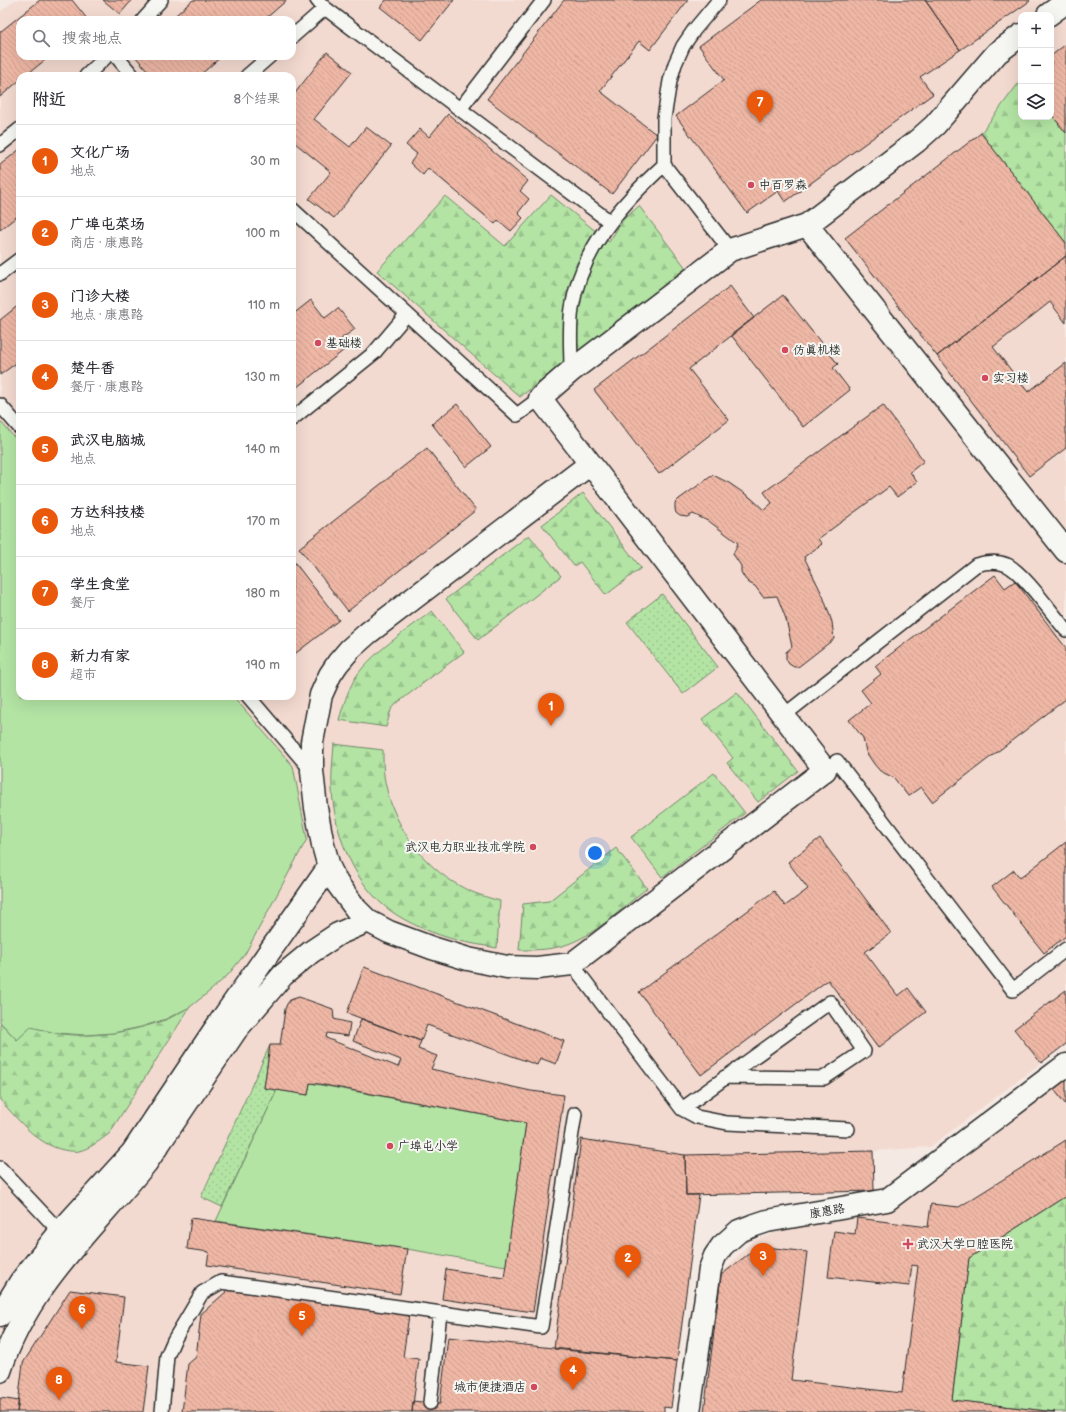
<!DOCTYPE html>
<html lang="zh">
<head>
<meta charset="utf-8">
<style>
	body { margin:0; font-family:"Balsamiq Sans","LXGW WenKai TC",sans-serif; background:#f2f2f3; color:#2b2b33 }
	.controls { position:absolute; right:12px; top:12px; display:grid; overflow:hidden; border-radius:8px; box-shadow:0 4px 16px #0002 }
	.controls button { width:36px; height:36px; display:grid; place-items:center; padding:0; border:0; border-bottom:1px solid #e1e1e2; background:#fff; color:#2b2b33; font:20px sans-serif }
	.you { position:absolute; left:595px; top:853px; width:14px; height:14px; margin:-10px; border:3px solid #fff; border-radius:50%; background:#1a73e8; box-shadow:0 0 0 6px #1a73e833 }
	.badge { display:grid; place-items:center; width:26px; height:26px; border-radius:50%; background:#ea580c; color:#fff; font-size:13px; font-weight:700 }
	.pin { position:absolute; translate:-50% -33px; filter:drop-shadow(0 1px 2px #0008) }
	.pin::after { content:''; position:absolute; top:21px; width:14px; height:12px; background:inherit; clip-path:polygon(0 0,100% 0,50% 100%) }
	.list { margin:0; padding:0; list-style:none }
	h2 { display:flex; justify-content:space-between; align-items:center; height:52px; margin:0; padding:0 16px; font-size:17px }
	h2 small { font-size:13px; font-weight:400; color:#7c7c81 }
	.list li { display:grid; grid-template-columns:26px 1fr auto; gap:12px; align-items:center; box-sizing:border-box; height:72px; padding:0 16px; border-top:1px solid #e1e1e2 }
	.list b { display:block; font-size:15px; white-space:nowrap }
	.list p { margin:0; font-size:13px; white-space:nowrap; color:#7c7c81 }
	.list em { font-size:13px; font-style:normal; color:#7c7c81 }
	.icon { flex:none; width:22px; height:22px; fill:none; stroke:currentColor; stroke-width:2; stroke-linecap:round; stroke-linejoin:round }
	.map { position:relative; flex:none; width:1066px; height:1412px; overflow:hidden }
	.search { position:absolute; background:#fff; box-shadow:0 4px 16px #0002; left:16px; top:16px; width:280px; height:44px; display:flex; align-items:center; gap:10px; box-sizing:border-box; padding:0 14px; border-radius:12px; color:#7c7c81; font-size:15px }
	.panel { position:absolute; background:#fff; box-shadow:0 4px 16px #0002; left:16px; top:72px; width:280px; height:628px; border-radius:12px }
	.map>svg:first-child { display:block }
	.built { fill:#f3dad0; fill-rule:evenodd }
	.grass { fill:url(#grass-dots); stroke:#6f8868 }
	.forest { fill:url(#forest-firs); stroke:#6f8868 }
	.green { fill:#b3e4a4; stroke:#6f8868 }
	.building { fill:url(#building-back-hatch); stroke:#2b2b2b }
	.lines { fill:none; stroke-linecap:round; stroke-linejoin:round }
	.lane-casing { stroke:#2b2b2b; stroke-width:16 }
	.street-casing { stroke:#2b2b2b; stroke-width:25 }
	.lane { stroke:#f6f6f2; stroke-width:13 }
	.street { stroke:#f6f6f2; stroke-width:22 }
	.poi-dot { fill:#d1495b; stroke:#f6f6f2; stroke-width:1.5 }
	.labels { text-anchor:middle; stroke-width:4; stroke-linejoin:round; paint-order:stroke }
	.poi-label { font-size:12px; fill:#2b2b2b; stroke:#f6f6f2; text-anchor:start }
	.street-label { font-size:12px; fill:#2b2b2b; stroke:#f6f6f2 }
</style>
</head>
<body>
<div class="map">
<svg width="1066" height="1412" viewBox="0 0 1066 1412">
	<defs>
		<pattern id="grass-dots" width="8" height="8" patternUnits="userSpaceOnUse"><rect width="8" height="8" fill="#b3e4a4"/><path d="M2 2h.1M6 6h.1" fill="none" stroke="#9ac48d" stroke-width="1.8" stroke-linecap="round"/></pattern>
		<pattern id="forest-firs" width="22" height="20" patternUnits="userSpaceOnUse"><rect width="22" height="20" fill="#b3e4a4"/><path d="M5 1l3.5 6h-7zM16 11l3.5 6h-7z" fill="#9ac48d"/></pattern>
		<pattern id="building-back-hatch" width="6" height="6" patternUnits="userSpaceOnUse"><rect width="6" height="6" fill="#efb7a5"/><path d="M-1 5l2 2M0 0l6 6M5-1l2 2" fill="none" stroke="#cd9e8e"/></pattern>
	</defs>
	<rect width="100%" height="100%" fill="#f5e9e3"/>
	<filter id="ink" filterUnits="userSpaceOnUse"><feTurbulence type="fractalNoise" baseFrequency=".025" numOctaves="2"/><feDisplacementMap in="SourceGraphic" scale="8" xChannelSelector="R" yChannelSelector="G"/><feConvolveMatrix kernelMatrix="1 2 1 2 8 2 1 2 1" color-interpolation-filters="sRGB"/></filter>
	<g filter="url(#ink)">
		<path class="built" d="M15,0H1066V1044L930,1147L873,1151L874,1191L699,1195L671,1408L664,1407V1412H0V12ZM1021,15H1051V117H1021ZM20,20H292V56H20ZM20,76H292V696H20Z
			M1066,1079V1412H704L721,1275L746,1247L753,1241L760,1238L828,1216L901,1205Z"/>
		<path class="grass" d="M662,594L718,667L683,694L627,622Z
			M270,1045L264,1088L277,1090L222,1207L201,1197Z"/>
		<path class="forest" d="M1021,80V117H1051V114L1066,133V243L981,133Z
			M551,195L609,242L623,220L639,206L686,268L520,397L377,271L445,196L505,246Z
			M583,493L641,568L606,595L580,562L574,566L542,525Z
			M529,535L561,576L478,640L446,599Z
			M432,611L464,652L396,704L391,710L386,727L339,720C343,706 347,693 354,680C368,655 409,629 432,611Z
			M737,692L798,771L758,802L727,763L733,758L702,719Z
			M334,744L383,750C383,762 383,774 386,786C395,827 423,866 460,886C472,893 486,897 500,901L497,948C481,945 465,943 449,938C426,931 400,920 382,904C351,876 334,831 332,789C331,774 333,759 334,744Z
			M714,773L745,813L662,877L631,837Z
			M616,848L647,888C622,908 594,937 562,946C548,950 534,950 519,950L523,904L549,901Z
			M190,1007L109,1134C99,1141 91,1148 79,1151C77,1152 73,1151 70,1151C39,1148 20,1121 0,1100V1025L1,1023L17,1040L31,1026C39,1028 47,1031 55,1033C91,1039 131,1032 165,1020C173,1017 182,1011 190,1007Z
			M1066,1196V1412H1055L952,1400L969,1258Z"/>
		<path class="green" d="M0,421L20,444V696H233L293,766L307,839L245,954L228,975L210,991L190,1007L166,1019L141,1027L113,1033L85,1035L56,1033L31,1027L17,1040L0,1022Z
			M310,1083L526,1123L506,1266L407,1249L216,1221L277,1090L308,1095Z"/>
		<path class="building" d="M40,0H72L88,20H20V56H50L25,76H20V80L0,97V32Z
			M103,0H132L120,14Z
			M193,0H287L264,20H170Z
			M386,0H454L422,40L380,7Z
			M564,0H688L650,50L639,41L600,91L657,135L612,194L487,99Z
			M761,0H925L960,50L920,77L933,94L785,202L778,191L747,213L676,116L724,80L699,46Z
			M925,0H1029L1030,1L960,50Z
			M1066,44V133L1051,114V56Z
			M327,52L352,72L314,119L350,147L366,127L391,146L334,218L309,199L331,172L295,143L292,147V97Z
			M135,56H222L199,76H152Z
			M448,114L528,181L520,191L529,199L518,213L523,218L511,231L498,220L495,224L428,168L423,175L410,163L417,154L406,145L420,129L429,137Z
			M981,133L1066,243V256L937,356L845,238Z
			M20,149V214L0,230V165Z
			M1066,256V323L1050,302L993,347L1028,392L1066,363V448L1029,476L937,356Z
			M730,286L754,318L689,369L729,420L659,474L594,390Z
			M783,295L838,364L833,368L850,390L803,427L731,335Z
			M311,300L325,318L338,308L355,329L341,339L348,347L292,391V315Z
			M20,304V370L15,364L0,375V320Z
			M457,404L491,447L466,467L432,424Z
			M883,405L924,461L910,472L917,482L897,497L889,487L818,539L822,544L804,557L823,596L832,622L834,639L802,664L798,667H794L789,664L786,659V652L792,647L786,619L777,596L763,597L755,586L749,583L745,579L741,572V566L733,554L738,543L710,522L693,514L687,517L680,516L676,513L675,509V503L679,499L713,475L729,483L751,498L764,510L772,503L764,492Z
			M427,448L476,510L348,611L299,548Z
			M292,559L339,620L292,656Z
			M995,575L1005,588L1015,581L1066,648V699L932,802L921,787L908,796L894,778L880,771L874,764L866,752L863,738L849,720L871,703L861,690L881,674L875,666Z
			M820,838L891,933L865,952L898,996L908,988L926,1012L878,1048L828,980L701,1075L639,992L774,891L785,906L808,889L788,862Z
			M1066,842V936L1044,953L992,887L1014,870L1020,878Z
			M364,967L564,1041L556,1064L540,1058L537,1065L427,1025L421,1041L347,1013Z
			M1066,990V1044L1041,1063L1014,1029Z
			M299,997L333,1009L334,1019L350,1023L348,1036L327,1033L326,1038L398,1067L401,1060L353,1041L361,1019L421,1041L418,1049L437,1056L431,1069L531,1091L564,1095L533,1312L442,1299L446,1269L504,1278L526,1123L319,1084L310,1083L308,1095L264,1088L270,1045H280L285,1009L287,1004L290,1000Z
			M1066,1079V1105L1053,1088Z
			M581,1139L685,1155L686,1195H699L677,1361L554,1349Z
			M1066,1140V1196L969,1258L952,1400L1055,1412H704L721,1275L759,1246L807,1252L791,1380L902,1393L918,1266L912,1265L909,1286L828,1277L834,1231L855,1234L857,1218L928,1227L931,1204L959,1207Z
			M873,1151L874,1191L686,1195L685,1155Z
			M191,1218L407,1249L400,1294L207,1265L209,1252L187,1249Z
			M70,1290L124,1297L116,1362L149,1366L143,1412H17L23,1363Z
			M228,1290L409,1315L403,1357L419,1359L412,1412H182L188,1364L196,1357L201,1314Z
			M448,1337L677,1361L671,1408L664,1407V1412H412L413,1401L440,1404Z
			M0,1398L19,1401L17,1412H0Z"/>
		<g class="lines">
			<g class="lane-casing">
				<path id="lane" d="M317,0L325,8L609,221
					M719,0L694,30L683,46L675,64L670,81L664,118V165L730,250
					M143,20L161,0
					M292,37L325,8
					M116,56L133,76
					M86,76L107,56
					M247,76L270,56
					M460,109L544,0
					M0,145L20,129
					M292,209L517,415L540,398
					M0,274L20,259
					M571,371C571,350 569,328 572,308C581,249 622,203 664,165
					M0,405L20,428
					M292,419L374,353L407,314
					M248,696L312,771
					M783,716L976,565C986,562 997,561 1007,565C1024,573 1053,615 1066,630
					M825,770L837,761L1013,990L1066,949
					M572,964L682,1109L697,1117L727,1123L848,1129
					M682,1109L830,1002L864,1051L824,1078L725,1077
					M0,1168L64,1236
					M430,1403L440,1313
					M162,1412L167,1356L174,1340L202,1293L221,1282L541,1327L575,1114"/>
			</g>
			<g class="street-casing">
				<path id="street" d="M1048,15L1066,2
					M807,225L1066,551
					M590,464L368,633L350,649L338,663L330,675L321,695L312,742V771L316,808L323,845L329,867L337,883L356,909L368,921L389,932L432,948L468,959L507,967L537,968L572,964L825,770L540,398L571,371L730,250L807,225L917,141L935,125L997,53L1021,35
					M0,1315L21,1281L60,1232L132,1153L213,1032L329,867
					M0,1371C27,1286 92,1230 146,1163L236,1030L283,975L311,952L338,934L368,921
					M689,1412L710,1269L715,1256L722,1246L739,1231L752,1226L767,1221L887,1200L1066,1065"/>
			</g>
			<use href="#lane" class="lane"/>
			<use href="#street" class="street"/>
		</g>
	</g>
	<g class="poi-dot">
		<circle cx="751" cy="185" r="4"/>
		<circle cx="318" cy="343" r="4"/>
		<circle cx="785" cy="350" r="4"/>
		<circle cx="985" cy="378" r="4"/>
		<circle cx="533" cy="847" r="4"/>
		<circle cx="390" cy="1146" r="4"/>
		<path d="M906 1238h4v4h4v4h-4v4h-4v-4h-4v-4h4z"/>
		<circle cx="534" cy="1387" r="4"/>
	</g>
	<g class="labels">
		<g class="poi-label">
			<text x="759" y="189">中百罗森</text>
			<text x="326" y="347">基础楼</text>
			<text x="793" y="354">仿真机楼</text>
			<text x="993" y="382">实习楼</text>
			<text x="525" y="851" text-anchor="end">武汉电力职业技术学院</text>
			<text x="398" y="1150">广埠屯小学</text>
			<text x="917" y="1248">武汉大学口腔医院</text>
			<text x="526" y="1391" text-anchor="end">城市便捷酒店</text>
		</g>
		<g class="street-label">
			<text transform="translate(827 1211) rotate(-10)" y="4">康惠路</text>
		</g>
	</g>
</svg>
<div class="controls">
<button>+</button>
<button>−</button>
<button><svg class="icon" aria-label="layers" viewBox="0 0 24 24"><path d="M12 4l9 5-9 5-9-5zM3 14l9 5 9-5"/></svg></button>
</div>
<div class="you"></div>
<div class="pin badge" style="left:551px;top:726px">1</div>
<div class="pin badge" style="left:628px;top:1278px">2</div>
<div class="pin badge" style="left:763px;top:1276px">3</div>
<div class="pin badge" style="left:573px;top:1390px">4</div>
<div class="pin badge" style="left:302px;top:1336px">5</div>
<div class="pin badge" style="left:82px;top:1329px">6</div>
<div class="pin badge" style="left:760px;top:123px">7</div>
<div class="pin badge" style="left:59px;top:1400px">8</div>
<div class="search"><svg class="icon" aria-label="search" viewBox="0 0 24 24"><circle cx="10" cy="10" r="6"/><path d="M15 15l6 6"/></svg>搜索地点</div>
<section class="panel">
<h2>附近<small>8个结果</small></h2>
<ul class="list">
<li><span class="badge">1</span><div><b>文化广场</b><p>地点</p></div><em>30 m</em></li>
<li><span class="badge">2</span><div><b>广埠屯菜场</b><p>商店 · 康惠路</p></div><em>100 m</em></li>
<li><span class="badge">3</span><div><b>门诊大楼</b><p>地点 · 康惠路</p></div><em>110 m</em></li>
<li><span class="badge">4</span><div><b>楚牛香</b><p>餐厅 · 康惠路</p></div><em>130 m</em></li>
<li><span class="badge">5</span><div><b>武汉电脑城</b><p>地点</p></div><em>140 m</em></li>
<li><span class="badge">6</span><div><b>方达科技楼</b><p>地点</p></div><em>170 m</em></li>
<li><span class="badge">7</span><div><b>学生食堂</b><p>餐厅</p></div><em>180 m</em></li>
<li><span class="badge">8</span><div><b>新力有家</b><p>超市</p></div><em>190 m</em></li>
</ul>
</section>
</div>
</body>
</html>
